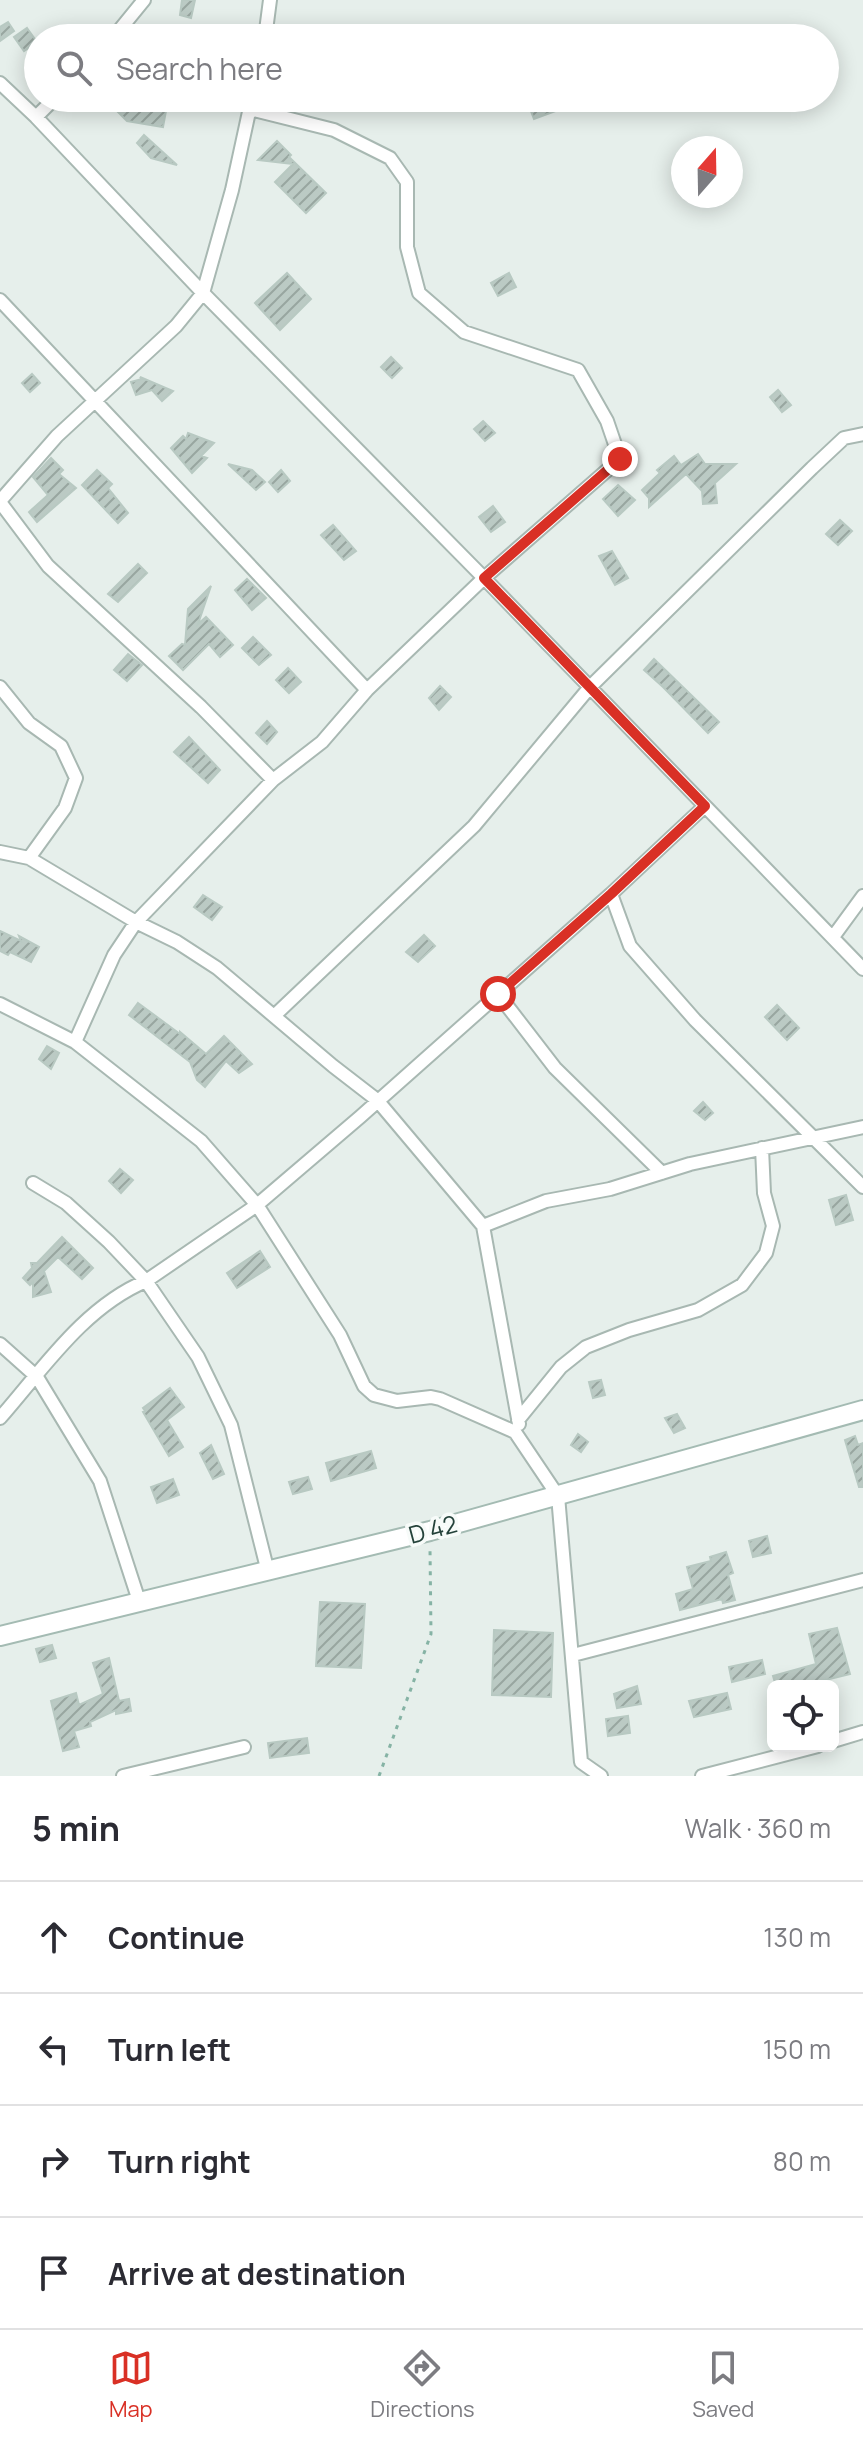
<!DOCTYPE html>
<html lang="en">
<head>
<meta charset="utf-8">
<style>
	body { margin:0; font-family:Manrope,sans-serif; background:#f2f2f3; color:#2b2b33 }
	.controls { position:absolute; right:24px; bottom:24px; display:grid; overflow:hidden; border-radius:12px; box-shadow:0 4px 20px #0003 }
	.controls button { width:72px; height:72px; display:grid; place-items:center; padding:0; border:0; border-bottom:2px solid #e1e1e2; background:#fff; color:#2b2b33; font:40px sans-serif }
	.compass { position:absolute; left:671px; top:136px; width:72px; height:72px; border-radius:50%; background:#fff; box-shadow:0 4px 20px #0003; rotate:20deg }
	.stop { position:absolute; width:24px; height:24px; margin:-18px; border:6px solid #d93025; border-radius:50%; background:#fff }
	.stop.end { background:#d93025; border-color:#fff; box-shadow:0 2px 8px #0008 }
	.list { margin:0; padding:0; list-style:none }
	h2 { display:flex; justify-content:space-between; align-items:center; height:104px; margin:0; padding:0 32px; font-size:34px }
	h2 small { font-size:26px; font-weight:400; color:#7c7c81 }
	.list li { display:grid; grid-template-columns:52px 1fr auto; gap:24px; align-items:center; box-sizing:border-box; height:112px; padding:0 32px; border-top:2px solid #e1e1e2 }
	.list b { display:block; font-size:30px; white-space:nowrap }
	.list em { font-size:26px; font-style:normal; color:#7c7c81 }
	.icon { flex:none; width:44px; height:44px; fill:none; stroke:currentColor; stroke-width:2; stroke-linecap:round; stroke-linejoin:round }
	.map { position:relative; flex:none; width:863px; height:1776px; overflow:hidden }
	.search { position:absolute; background:#fff; box-shadow:0 4px 20px #0003; left:24px; right:24px; top:24px; height:88px; display:flex; align-items:center; gap:20px; box-sizing:border-box; padding:0 28px; border-radius:44px; color:#7c7c81; font-size:30px }
	.sheet { height:552px; background:#fff }
	nav { display:flex; justify-content:space-around; align-items:center; box-sizing:border-box; height:112px; border-top:2px solid #e1e1e2; background:#fff; font-size:22px; color:#7c7c81 }
	nav a { display:grid; justify-items:center; gap:4px }
	nav .on { color:#d93025 }
	.map>svg:first-child { display:block }
	.building { fill:url(#building-hatch); stroke:#b8c9c2; stroke-width:2 }
	.lines { fill:none; stroke-linecap:round; stroke-linejoin:round }
	.street-casing { stroke:#a8b8b2; stroke-width:16 }
	.secondary-casing { stroke:#a4bbb3; stroke-width:22 }
	.path { stroke:#86b3a5; stroke-width:3; stroke-dasharray:4 6; stroke-linecap:butt }
	.street { stroke:#fff; stroke-width:12 }
	.secondary { stroke:#fff; stroke-width:18 }
	.route { stroke:#d93025; stroke-width:10 }
	.labels { text-anchor:middle; stroke-width:7; stroke-linejoin:round; paint-order:stroke }
	.street-label { font-size:24px; fill:#24423a; stroke:#f7fbf9 }
</style>
</head>
<body>
<div class="map">
<svg width="863" height="1776" viewBox="0 0 863 1776">
	<defs>
		<pattern id="building-hatch" width="6" height="6" patternUnits="userSpaceOnUse" patternTransform="scale(2)"><rect width="6" height="6" fill="#bbcac4"/><path d="M-1 1l2-2M0 6l6-6M5 7l2-2" fill="none" stroke="#98a6a0"/></pattern>
	</defs>
	<rect width="100%" height="100%" fill="#e6efeb"/>
	<path class="building" d="M182,0H195L191,18L180,15Z
		M8,22L14,31L0,41V27Z
		M27,28L37,42L24,51L14,37Z
		M119,98H164L156,108L166,111L163,127L127,121L112,106Z
		M534,98H588V99L534,119L527,101Z
		M144,135L177,165L151,158L137,143Z
		M277,141L291,155L289,157L326,193L306,213L275,182L293,164L258,160Z
		M287,273L311,299L280,330L255,303Z
		M509,273L516,287L498,296L491,283Z
		M391,357L402,368L392,378L381,367Z
		M32,374L40,383L30,392L22,383Z
		M140,377L173,391L162,401L152,390L136,395L131,382L142,379Z
		M778,390L791,405L782,412L770,397Z
		M483,421L495,433L485,441L474,429Z
		M188,433L214,443L201,456L207,458L192,473L171,448L183,436L186,439Z
		M698,454L705,464H736L715,483L717,503L703,504L702,491L686,474L649,507V498L642,490L660,473L657,470L674,456L681,465Z
		M51,458L63,470L59,474L76,488L37,522L29,512L48,495L33,477Z
		M228,464L252,470L265,482L256,490Z
		M97,470L112,484L108,488L128,513L118,523L82,485Z
		M281,470L290,481L278,492L269,482Z
		M618,485L635,500L618,516L603,499Z
		M493,506L505,522L491,532L479,517Z
		M840,520L852,531L838,545L826,534Z
		M333,525L356,551L344,560L321,535Z
		M612,551L628,578L615,585L599,556Z
		M138,564L147,573L118,602L108,594Z
		M247,579L266,598L252,610L235,590Z
		M211,586L198,624L206,617L233,645L220,657L209,644L183,670L169,656L182,644L185,645L188,609Z
		M253,637L271,655L259,665L242,648Z
		M128,654L142,665L127,681L114,670Z
		M654,659L719,722L708,733L663,687L644,670Z
		M288,668L301,682L289,693L276,680Z
		M440,686L451,697L439,710L429,698Z
		M267,721L277,732L267,744L256,733Z
		M189,737L220,770L208,783L174,752Z
		M203,895L222,907L212,920L194,907Z
		M0,931L21,941L19,936L39,947L31,962L10,952L8,955L0,951Z
		M424,935L435,946L418,962L406,952Z
		M138,1003L180,1034V1032L206,1054L224,1036L252,1064L239,1073L226,1061L205,1087L197,1080L190,1062L129,1015Z
		M777,1005L799,1028L787,1040L765,1017Z
		M47,1046L59,1053L51,1069L39,1059Z
		M703,1102L713,1113L705,1120L694,1111Z
		M120,1169L133,1180L121,1193L109,1181Z
		M846,1195L853,1220L836,1225L829,1200Z
		M62,1237L93,1268L82,1279L58,1257L44,1271L51,1292L33,1297V1282L30,1285L23,1278L32,1268L31,1263H37Z
		M260,1251L270,1267L237,1288L227,1273Z
		M601,1380L605,1395L593,1398L589,1382Z
		M170,1388L184,1407L167,1420L183,1447L169,1456L143,1412L145,1411L143,1408Z
		M677,1414L685,1428L674,1433L665,1418Z
		M578,1434L588,1442L581,1452L571,1445Z
		M855,1436L858,1445L863,1443V1487H859L845,1440Z
		M211,1445L224,1474L213,1479L200,1453Z
		M371,1451L376,1468L331,1481L326,1463Z
		M308,1477L312,1489L293,1494L289,1482Z
		M173,1479L179,1495L157,1503L151,1487Z
		M767,1536L771,1553L753,1557L749,1541Z
		M726,1552L733,1573L728,1575L735,1600L723,1603L722,1599L680,1610L676,1594L693,1589L687,1567L711,1561L710,1557Z
		M320,1602L365,1604L361,1668L316,1666Z
		M837,1628L850,1674L801,1686H776L773,1676L816,1664L809,1634Z
		M494,1630L553,1633L551,1697L492,1695Z
		M52,1645L56,1658L40,1662L36,1649Z
		M109,1658L119,1701L129,1699L131,1711L116,1714V1710L90,1722L91,1726L74,1731L79,1747L63,1751L51,1701L76,1693L79,1705L103,1694L93,1663Z
		M762,1660L765,1674L732,1682L729,1667Z
		M637,1686L641,1704L617,1708L614,1694Z
		M727,1693L731,1709L694,1717L689,1701Z
		M628,1716L630,1733L608,1736L606,1719Z
		M307,1738L309,1753L270,1758L268,1743Z"/>
	<g class="lines">
		<g class="street-casing">
			<path id="street" d="M113,38L144,0
				M265,38L270,0
				M0,83L36,117L203,293L484,578L863,969
				M36,117L55,98
				M0,300L367,690
				M0,501L57,436L176,326L203,293L232,190L252,98
				M0,502L48,566L201,707L273,780
				M0,687L29,723L61,746L76,778L65,808L29,858
				M0,852L29,858L136,922L177,942L217,968L333,1066L377,1100L483,1226L546,1201L610,1189L690,1164L863,1127
				M611,894L630,946L695,1020L863,1187
				M833,937L863,896
				M498,994L555,1068L662,1173
				M0,1004L75,1042L201,1141L257,1205L340,1335L364,1386L374,1395L397,1401L431,1397L440,1399L515,1432L558,1496L581,1762L601,1776
				M275,1015L474,826L590,687L812,468L844,438L863,434
				M75,1042L114,955L136,922L273,780L322,742L367,690L484,578L620,459L607,421L578,370L464,332L419,293L407,247V182L390,158L334,130L250,109
				M33,1183L66,1203L109,1242L146,1281L198,1357L231,1425L268,1572
				M483,1226L519,1424
				M0,1344L37,1377L100,1481L139,1601
				M0,1418C43,1369 84,1307 146,1281L257,1205L360,1117L611,894L705,806
				M518,1420L561,1367L586,1347L629,1330L698,1310L742,1285L766,1253L773,1226L764,1193L762,1148
				M573,1655L863,1580
				M833,1741L863,1732
				M123,1776L244,1747
				M702,1776L818,1746"/>
		</g>
		<g class="secondary-casing">
			<path id="secondary" d="M0,1636L430,1531L863,1410"/>
		</g>
		<path class="path" d="M379,1776L431,1634L430,1549"/>
		<use href="#street" class="street"/>
		<use href="#secondary" class="secondary"/>
	</g>
	<g class="lines">
		<path class="route" d="M498,994L611,894L705,806L484,578L620,459"/>
	</g>
	<g class="labels">
		<g class="street-label">
			<text transform="translate(433 1530) rotate(-15)" y="8">D 42</text>
		</g>
	</g>
</svg>
<div class="controls">
<button><svg class="icon" aria-label="locate" viewBox="0 0 24 24"><circle cx="12" cy="12" r="6"/><path d="M12 2v4M12 18v4M2 12h4M18 12h4"/></svg></button>
</div>
<svg class="compass" viewBox="-18 -18 36 36"><path d="M0-13l5 13h-10z" fill="#e53935"/><path d="M0 13l5-13h-10z" fill="#7c7c81"/></svg>
<div class="stop" style="left:498px;top:994px"></div>
<div class="stop end" style="left:620px;top:459px"></div>
<div class="search"><svg class="icon" aria-label="search" viewBox="0 0 24 24"><circle cx="10" cy="10" r="6"/><path d="M15 15l6 6"/></svg>Search here</div>
</div>
<section class="sheet">
<h2>5 min<small>Walk · 360 m</small></h2>
<ul class="list">
<li><svg class="icon" aria-label="ahead" viewBox="0 0 24 24"><path d="M12 20V5M6 11l6-6 6 6"/></svg><div><b>Continue</b></div><em>130 m</em></li>
<li><svg class="icon" aria-label="left" viewBox="0 0 24 24"><path d="M17 20v-9H6M10 6l-5 5 5 5"/></svg><div><b>Turn left</b></div><em>150 m</em></li>
<li><svg class="icon" aria-label="right" viewBox="0 0 24 24"><path d="M7 20v-9h11M14 6l5 5-5 5"/></svg><div><b>Turn right</b></div><em>80 m</em></li>
<li><svg class="icon" aria-label="arrive" viewBox="0 0 24 24"><path d="M6 21V4h12l-3 4 3 4H6"/></svg><div><b>Arrive at destination</b></div></li>
</ul>
</section>
<nav>
<a class="on"><svg class="icon" aria-label="map" viewBox="0 0 24 24"><path d="M3 6l6-2 6 2 6-2v14l-6 2-6-2-6 2zM9 4v14M15 6v14"/></svg>Map</a>
<a><svg class="icon" aria-label="directions" viewBox="0 0 24 24"><path d="M12 3l9 9-9 9-9-9zM9 14v-3h6M13 9l2 2-2 2"/></svg>Directions</a>
<a><svg class="icon" aria-label="saved" viewBox="0 0 24 24"><path d="M7 4h10v16l-5-4-5 4z"/></svg>Saved</a>
</nav>
</body>
</html>
